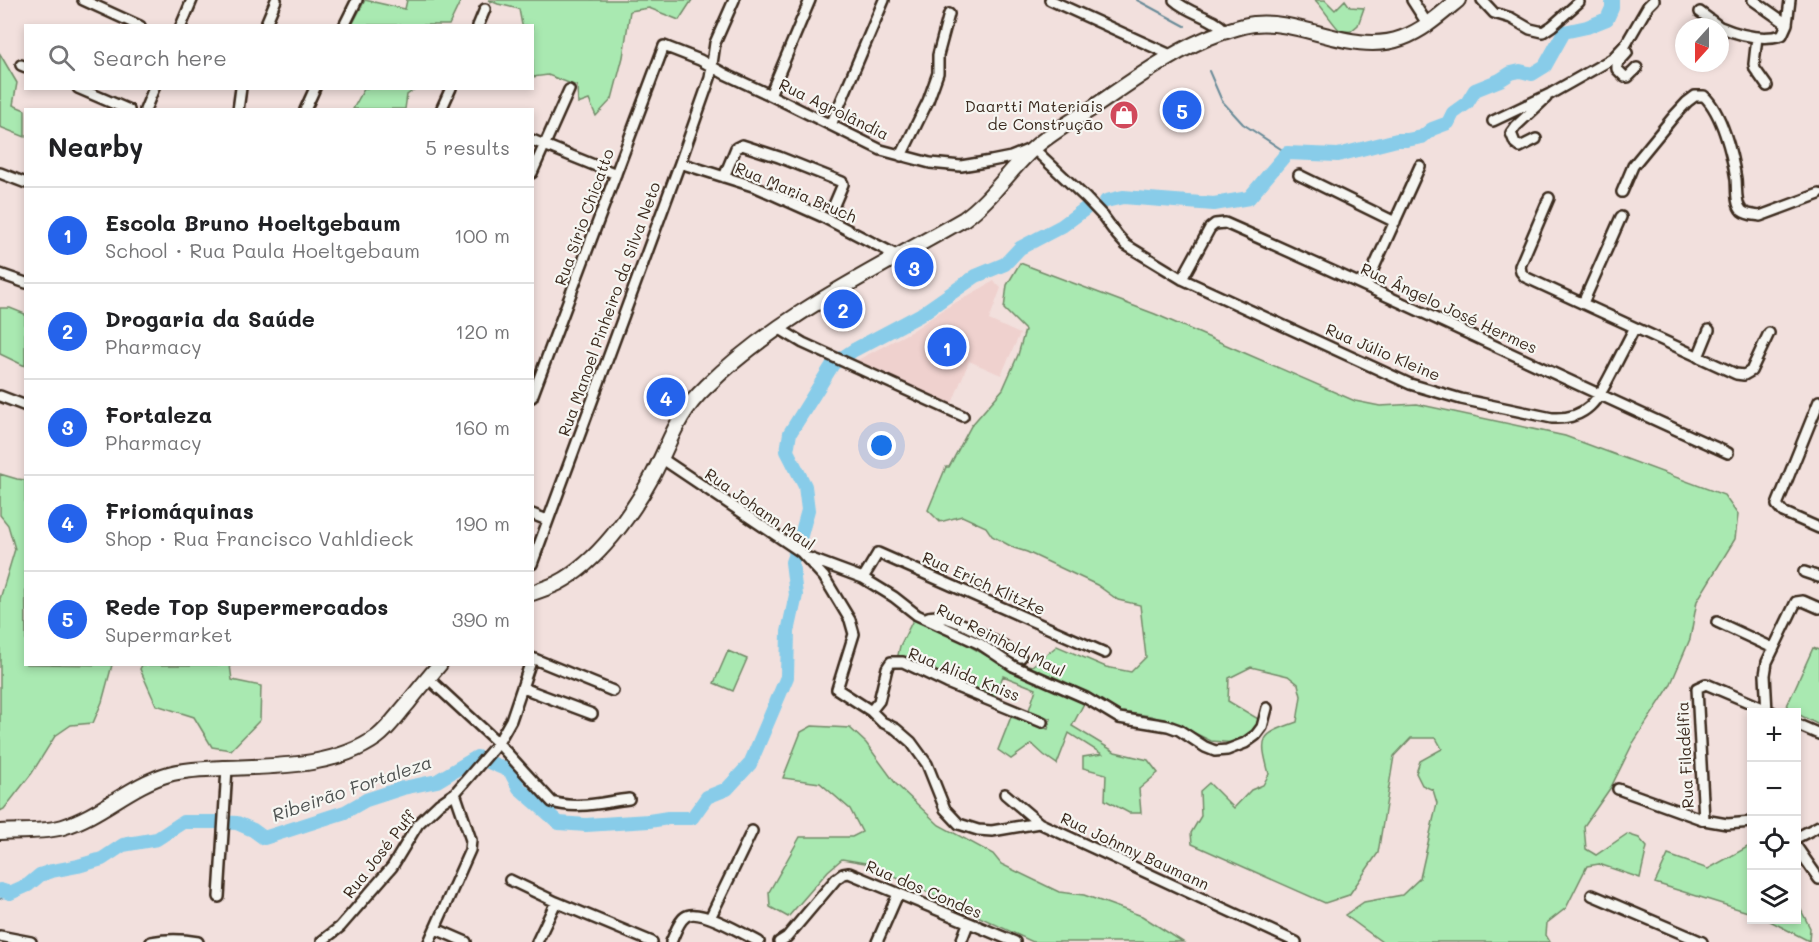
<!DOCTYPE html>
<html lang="en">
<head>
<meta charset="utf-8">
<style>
	body { margin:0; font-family:Mali,sans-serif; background:#f6f6f6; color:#202124 }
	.controls { position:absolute; right:18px; bottom:18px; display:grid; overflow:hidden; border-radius:0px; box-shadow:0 3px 9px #0003 }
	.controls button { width:54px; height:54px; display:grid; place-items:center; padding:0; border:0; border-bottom:2px solid #e0e0e0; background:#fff; color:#202124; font:30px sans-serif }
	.compass { position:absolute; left:1675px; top:18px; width:54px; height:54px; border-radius:50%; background:#fff; box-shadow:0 3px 9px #0003; rotate:201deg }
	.you { position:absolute; left:882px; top:446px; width:21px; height:21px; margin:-15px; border:4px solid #fff; border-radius:50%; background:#1a73e8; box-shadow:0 0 0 9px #1a73e833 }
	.badge { display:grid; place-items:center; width:39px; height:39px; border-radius:50%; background:#2563eb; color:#fff; font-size:20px; font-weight:700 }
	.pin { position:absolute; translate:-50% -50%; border:3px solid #fff; box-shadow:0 2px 6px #0006 }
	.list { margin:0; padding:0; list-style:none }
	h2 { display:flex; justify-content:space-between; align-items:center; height:78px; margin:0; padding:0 24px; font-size:26px }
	h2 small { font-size:20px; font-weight:400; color:#757577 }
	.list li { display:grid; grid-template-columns:39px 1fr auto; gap:18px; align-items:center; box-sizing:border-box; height:96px; padding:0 24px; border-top:2px solid #e0e0e0 }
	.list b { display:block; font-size:22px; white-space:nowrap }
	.list p { margin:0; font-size:20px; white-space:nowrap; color:#757577 }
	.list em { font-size:20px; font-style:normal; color:#757577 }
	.icon { flex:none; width:33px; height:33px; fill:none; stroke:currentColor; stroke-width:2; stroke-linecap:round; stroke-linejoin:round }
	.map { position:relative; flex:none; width:1819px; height:942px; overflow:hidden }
	.search { position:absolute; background:#fff; box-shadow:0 3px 9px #0003; left:24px; top:24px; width:510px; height:66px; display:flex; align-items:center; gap:15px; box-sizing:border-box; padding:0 21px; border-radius:0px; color:#757577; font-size:22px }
	.panel { position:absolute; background:#fff; box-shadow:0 3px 9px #0003; left:24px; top:108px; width:510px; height:558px; border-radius:0px }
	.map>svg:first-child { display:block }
	.built { fill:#efd1ce }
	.green { fill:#a9e9b1; stroke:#728a68; stroke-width:1.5 }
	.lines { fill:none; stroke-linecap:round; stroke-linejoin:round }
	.stream { stroke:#698b98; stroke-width:2 }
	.river { stroke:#88cce9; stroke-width:14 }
	.minor-casing { stroke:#3b2a1e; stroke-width:14 }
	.secondary-casing { stroke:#3b2a1e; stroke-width:18 }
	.minor { stroke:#f6f6f2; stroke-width:9 }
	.secondary { stroke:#f6f6f2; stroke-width:14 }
	.labels { text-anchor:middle; stroke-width:4.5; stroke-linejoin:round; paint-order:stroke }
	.poi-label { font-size:16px; fill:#3b2a1e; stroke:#f6f6f2; text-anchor:end }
	.street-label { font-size:16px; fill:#3b2a1e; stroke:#f6f6f2 }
	.water-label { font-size:18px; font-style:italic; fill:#4e5251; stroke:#f6f6f2 }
</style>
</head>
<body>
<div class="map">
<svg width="1819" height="942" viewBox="0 0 1819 942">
	<rect width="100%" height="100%" fill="#f2e0dd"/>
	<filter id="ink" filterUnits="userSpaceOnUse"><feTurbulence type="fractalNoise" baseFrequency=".0167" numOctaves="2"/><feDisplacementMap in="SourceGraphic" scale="12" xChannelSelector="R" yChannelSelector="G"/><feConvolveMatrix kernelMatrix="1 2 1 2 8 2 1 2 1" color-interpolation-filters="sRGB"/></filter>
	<g filter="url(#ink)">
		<path class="built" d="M994,281L1001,288L989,320L1020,334L1001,375L969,361L951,406L854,362L912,331L946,308Z"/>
		<path class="green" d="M365,0L405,9L407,0H461L449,25H352Z
			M488,0H692L679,20L649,8L630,11L623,57L612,99L596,116L589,100L578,104L577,86L548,75L533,77L532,26L522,25L519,9L498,4Z
			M1315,0H1325L1335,10L1345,0L1350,7L1364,8L1358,25L1351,31C1347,31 1344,32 1341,31C1336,29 1322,6 1315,0Z
			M0,54L17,83L13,105L25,110V137L0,127Z
			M364,89V88L415,89L407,95L405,109H353Z
			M1020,263L1155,314L1355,401L1380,406L1417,404L1565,436L1724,495L1738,515L1735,539L1697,601L1690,639L1670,686L1633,743L1611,787L1584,826L1586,849L1596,855L1627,834L1639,838L1647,847L1640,878L1599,864L1587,866L1566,908L1547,923L1546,935L1550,942H1382L1345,915L1364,902L1402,895L1420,878L1437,803L1433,790L1422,785L1416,773L1420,761L1442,749L1436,738H1411L1394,756L1378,853L1349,895L1325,903L1192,844L1191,833L1201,816L1200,791L1209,783L1234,808L1251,790L1263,785L1269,774C1259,736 1260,735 1297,722L1301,696L1298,684L1288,676L1251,667L1229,678L1228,701L1260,720L1257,731L1236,743L1211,741L1178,725L1151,716L1121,712L1088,696L1072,726L1115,752L1148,760L1158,773L1139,789L1141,813H1129L1105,800L1106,774L1083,768V757L1102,754L1069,733L1057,764L1044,755L1032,744L1011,759L998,750L1011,717L1048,729L1051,719L1029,710L1036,689L1003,676L995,696L898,655L900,646L913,620L952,636L987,656L1032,666L1057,646L1106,667L1131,672L1146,657L1140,605L1118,600L1097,585L1027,552L1014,548L992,536L986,527L962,516L940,522L928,510L946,467H949L971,426L1003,389L1018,355L1025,330L1004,309L1007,285Z
			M0,308H10L25,314V366L0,354Z
			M0,474L17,479L25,480L26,664L112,665L102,702L93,723L71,725L55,736L32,773L4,809L0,811V599L15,549L8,525L0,515Z
			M1813,648L1819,650V725L1786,708Z
			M728,651L747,659L733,691L714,683Z
			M142,665H230L232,680L261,686L260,720L231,750L212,747L194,717L156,705L140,669Z
			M812,726L850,728L866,743L896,784L939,825L993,854L1001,864L1059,892L1084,895L1142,916L1183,942H1033L865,863L842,859L828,871L788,917L770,907L769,892L800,837H852L862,832L850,809L820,783L783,778L801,732Z
			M1751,845V913L1655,883L1668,855L1708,869Z
			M1797,902L1810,928L1809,941L1768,920H1796Z"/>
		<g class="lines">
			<path class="stream" d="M1137,0L1185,26
				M1209,71L1222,101L1243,124L1287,153
				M0,899L10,893"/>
			<path class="river" d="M1106,201L1123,197L1214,204L1249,198L1287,153L1338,155L1397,140H1407L1422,137L1432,129L1448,123L1453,113L1467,103L1475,90L1500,80L1511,73L1520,71L1532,74L1545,66L1564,32L1587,27L1607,19L1612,8V0
				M0,890L10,893L28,885L40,875L52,871L78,866L102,859L123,845L157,839L183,822H218L237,823L253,830L264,838L345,812L366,800L403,788L437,781L477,757L510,771L519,788L559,823L586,825L649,821L668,818H692L707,797L727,789L750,764L787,677L788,632L796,595L792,562L800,539L808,510L805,486L787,451L790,433L833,364L854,350L920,315L976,276L1005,264L1020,248L1062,226L1085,209"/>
			<g class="minor-casing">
				<path id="minor" d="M83,0L140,26
					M1050,0L1173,56
					M1174,0C1189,14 1212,16 1226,31
					M1412,0L1428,25
					M1482,0L1494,13L1511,18L1530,29L1543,32L1552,26L1579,2
					M1753,0L1787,24
					M1700,12L1720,27
					M181,26L192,0
					M265,26L276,0
					M344,26L357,0
					M478,26L485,9
					M1720,27C1739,35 1762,41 1782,35L1787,24L1790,0
					M1757,37L1754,64L1755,69L1767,86
					M1624,47L1627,53L1617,64V69L1625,77H1628L1637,68
					M21,65L26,67
					M78,88L129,110
					M770,95L810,0
					M145,110L154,88
					M238,110L241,88
					M305,110L315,88
					M441,110L451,88
					M1493,121L1550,94L1612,59L1626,44L1648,6L1654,0
					M831,125L884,0
					M1536,139L1520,147L1515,143L1511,133L1516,126L1546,98
					M532,140L616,174
					M901,156L928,101L938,73V55L949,14
					M680,163L756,187L821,216L898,256
					M0,173L26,183
					M532,173L569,90
					M1299,175L1395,222
					M724,177L736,148L742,145L779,157L842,182L843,184L834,205
					M1622,192L1633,166L1674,116L1687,102L1695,96H1704C1722,113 1732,154 1736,179C1737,188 1735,204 1742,211C1747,215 1755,215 1760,216L1819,194
					M1549,198L1520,266L1521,272L1525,277L1736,374L1744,375L1751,371L1769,333
					M0,274L26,283
					M1182,279L1210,228L1215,224L1225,223C1394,297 1560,378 1728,453
					M1366,285L1420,166
					M1583,303L1621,217
					M778,328L803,343L963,416
					M1698,357L1709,330
					M0,396L26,406
					M532,397L664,46L700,60L725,74L770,95L881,150L930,163L961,166L991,161L1011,157L1033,148L1086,198L1103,216L1117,235L1126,245L1182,279L1410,384L1461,399L1552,418C1588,420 1598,399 1613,370C1620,356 1627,343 1634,329
					M1819,401L1777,505L1783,512L1819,528
					M661,458L801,552L824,577L850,620L854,634L837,689L871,711L882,722L896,729L911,742L927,764L945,809L959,824L978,830L992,831L1039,823L1296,942
					M532,514L547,520
					M809,558L863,578L894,597L917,615L980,644L1013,666L1086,698L1119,718L1168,726L1179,730L1205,747L1215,751L1227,750L1245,743L1256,735L1262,727L1267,708
					M532,564L680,163L710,78L715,43L734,0
					M1804,572L1819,577
					M863,578L878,553L1105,653
					M926,618C944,607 1003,647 1021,657
					M1717,622L1773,648
					M532,658L613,691
					M428,678L498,743L552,802C578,810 603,802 629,799
					M523,688L592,714
					M871,711L879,701L887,668L891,662H903L947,683L1042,722
					M1767,712L1765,675L1767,662L1796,602L1803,601L1819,608
					M1796,724L1819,734
					M1618,789L1704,820L1727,824L1752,822
					M1005,794L1039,823
					M1704,820L1697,688L1706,684L1772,712
					M1796,838L1819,826
					M1796,846L1819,879
					M510,880L556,902L652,942
					M1592,895L1702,942
					M219,897L227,768
					M710,918L752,831
					M436,929L466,942
					M0,936L31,942
					M322,941L340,927L392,867L418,824L439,804L455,793L498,743L511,720L530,664
					M151,942C167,939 181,939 198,942
					M429,942L470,850L471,840L455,793
					M537,942L556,902
					M671,942C675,934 678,922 685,917C697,906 746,935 759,942
					M779,942L787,937L836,879L843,874L849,873L1015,942
					M877,942L898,894
					M961,942L968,924"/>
			</g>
			<g class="secondary-casing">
				<path id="secondary" d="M532,593C541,590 550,587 558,583C597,563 632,514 653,475C671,441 676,415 706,387C780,314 876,270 964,219C992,199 1009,170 1034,148C1052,132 1074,120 1094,107C1135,79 1177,48 1223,32C1233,29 1244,25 1254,24C1303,19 1353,56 1402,38C1424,30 1441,14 1458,0
					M0,832C21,830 43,833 63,827C102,815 130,785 169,774C186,769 205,769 223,768C274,766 334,768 377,737C389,728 398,714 408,703C418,690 429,677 440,664"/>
			</g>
			<use href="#minor" class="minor"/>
			<use href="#secondary" class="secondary"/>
		</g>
	</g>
	<defs>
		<g id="shop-disc" transform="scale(1.5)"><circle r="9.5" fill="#d1495b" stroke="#f6f6f2"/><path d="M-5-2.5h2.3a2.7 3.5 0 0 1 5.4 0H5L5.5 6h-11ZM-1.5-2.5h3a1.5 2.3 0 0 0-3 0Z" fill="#fff"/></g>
	</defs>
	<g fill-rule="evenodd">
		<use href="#shop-disc" x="1124" y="115"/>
	</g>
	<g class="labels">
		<g class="poi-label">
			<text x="1103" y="112">Daartti Materiais<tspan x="1103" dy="18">de Construção</tspan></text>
		</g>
		<g class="street-label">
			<text transform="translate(834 109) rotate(26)" y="6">Rua Agrolândia</text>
			<text transform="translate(796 192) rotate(23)" y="6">Rua Maria Bruch</text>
			<text transform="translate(584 217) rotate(-70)" y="6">Rua Sírio Chicatto</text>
			<text transform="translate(1449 308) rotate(25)" y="6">Rua Ângelo José Hermes</text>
			<text transform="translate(609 309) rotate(-70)" y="6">Rua Manoel Pinheiro da Silva Neto</text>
			<text transform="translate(1383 352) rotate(23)" y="6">Rua Júlio Kleine</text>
			<text transform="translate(760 509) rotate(35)" y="6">Rua Johann Maul</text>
			<text transform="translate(984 583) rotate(24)" y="6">Rua Erich Klitzke</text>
			<text transform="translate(1001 640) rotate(27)" y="6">Rua Reinhold Maul</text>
			<text transform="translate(964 674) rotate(22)" y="6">Rua Alida Kniss</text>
			<text transform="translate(1685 755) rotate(-93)" y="6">Rua Filadélfia</text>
			<text transform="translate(1135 851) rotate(25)" y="6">Rua Johnny Baumann</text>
			<text transform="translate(379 854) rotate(-52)" y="6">Rua José Puff</text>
			<text transform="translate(924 889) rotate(23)" y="6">Rua dos Condes</text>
		</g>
		<g class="water-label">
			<text transform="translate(352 789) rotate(-19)" y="6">Ribeirão Fortaleza</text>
		</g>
	</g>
</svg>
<div class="controls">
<button>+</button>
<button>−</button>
<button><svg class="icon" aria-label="locate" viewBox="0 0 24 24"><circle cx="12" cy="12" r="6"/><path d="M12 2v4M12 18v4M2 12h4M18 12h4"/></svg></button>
<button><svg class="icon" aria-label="layers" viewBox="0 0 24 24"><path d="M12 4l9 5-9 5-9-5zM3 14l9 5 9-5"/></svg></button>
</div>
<svg class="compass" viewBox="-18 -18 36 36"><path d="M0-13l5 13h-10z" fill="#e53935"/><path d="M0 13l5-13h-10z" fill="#757577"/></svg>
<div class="you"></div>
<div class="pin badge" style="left:947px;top:347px">1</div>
<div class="pin badge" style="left:843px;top:309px">2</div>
<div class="pin badge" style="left:914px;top:267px">3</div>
<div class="pin badge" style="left:666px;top:397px">4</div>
<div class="pin badge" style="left:1182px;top:110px">5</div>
<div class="search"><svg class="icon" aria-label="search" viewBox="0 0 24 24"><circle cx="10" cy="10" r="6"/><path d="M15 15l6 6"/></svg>Search here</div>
<section class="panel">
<h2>Nearby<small>5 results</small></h2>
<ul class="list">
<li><span class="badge">1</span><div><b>Escola Bruno Hoeltgebaum</b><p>School · Rua Paula Hoeltgebaum</p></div><em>100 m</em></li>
<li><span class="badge">2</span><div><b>Drogaria da Saúde</b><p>Pharmacy</p></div><em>120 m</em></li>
<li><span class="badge">3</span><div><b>Fortaleza</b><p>Pharmacy</p></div><em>160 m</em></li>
<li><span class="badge">4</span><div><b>Friomáquinas</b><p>Shop · Rua Francisco Vahldieck</p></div><em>190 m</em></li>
<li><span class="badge">5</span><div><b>Rede Top Supermercados</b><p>Supermarket</p></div><em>390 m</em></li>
</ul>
</section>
</div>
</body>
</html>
